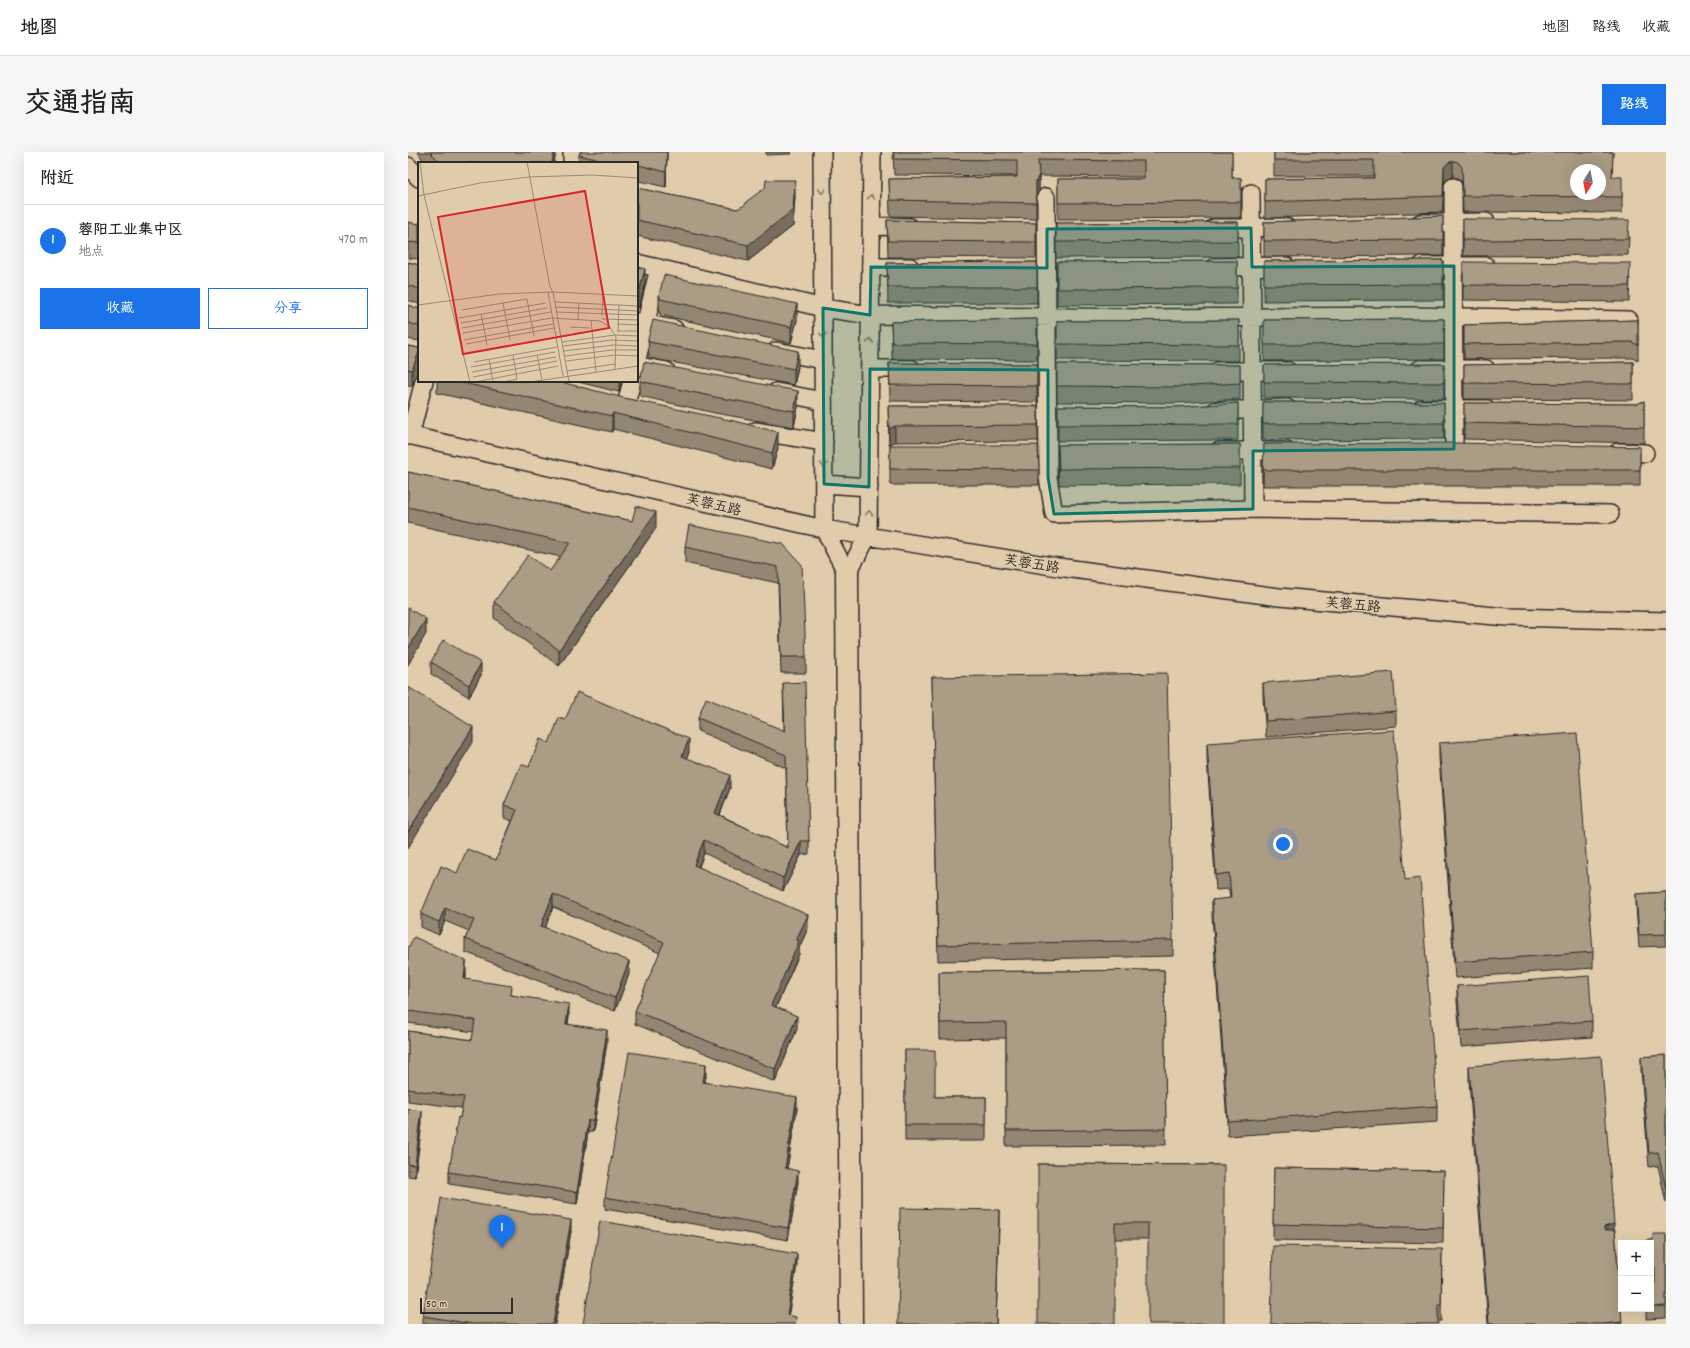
<!DOCTYPE html>
<html lang="zh">
<head>
<meta charset="utf-8">
<style>
	body { margin:0; font-family:Dekko,"LXGW WenKai TC",sans-serif; background:#f6f6f6; color:#222 }
	.controls { position:absolute; right:12px; bottom:12px; display:grid; overflow:hidden; border-radius:0px; box-shadow:0 4px 16px #0002 }
	.controls button { width:36px; height:36px; display:grid; place-items:center; padding:0; border:0; border-bottom:1px solid #e0e0e0; background:#fff; color:#222; font:20px sans-serif }
	.compass { position:absolute; left:1162px; top:12px; width:36px; height:36px; border-radius:50%; background:#fff; box-shadow:0 4px 16px #0002; rotate:190deg }
	.scale { position:absolute; left:12px; bottom:10px; width:93px; box-sizing:border-box; padding-left:4px; border:2px solid #2b2b2b; border-top:0; font-size:11px; line-height:14px; white-space:nowrap; color:#2b2b2b; -webkit-text-stroke:3px #e0cbaa; paint-order:stroke }
	.you { position:absolute; left:875px; top:692px; width:14px; height:14px; margin:-10px; border:3px solid #fff; border-radius:50%; background:#1a73e8; box-shadow:0 0 0 6px #1a73e833 }
	.badge { display:grid; place-items:center; width:26px; height:26px; border-radius:50%; background:#1a73e8; color:#fff; font-size:13px; font-weight:700 }
	.pin { position:absolute; translate:-50% -33px; filter:drop-shadow(0 1px 2px #0008) }
	.pin::after { content:''; position:absolute; top:21px; width:14px; height:12px; background:inherit; clip-path:polygon(0 0,100% 0,50% 100%) }
	.list { margin:0; padding:0; list-style:none }
	h2 { display:flex; justify-content:space-between; align-items:center; height:52px; margin:0; padding:0 16px; font-size:17px }
	h2 small { font-size:13px; font-weight:400; color:#767676 }
	.list li { display:grid; grid-template-columns:26px 1fr auto; gap:12px; align-items:center; box-sizing:border-box; height:72px; padding:0 16px; border-top:1px solid #e0e0e0 }
	.list b { display:block; font-size:15px; white-space:nowrap }
	.list p { margin:0; font-size:13px; white-space:nowrap; color:#767676 }
	.list em { font-size:13px; font-style:normal; color:#767676 }
	.actions { display:flex; gap:8px; padding:12px 16px }
	.actions a { flex:1; padding:9px 0; border:1px solid #1a73e8; border-radius:0px; text-align:center; font-size:14px; color:#1a73e8 }
	.actions .main { background:#1a73e8; color:#fff }
	.map { position:relative; flex:none; width:1258px; height:1172px; overflow:hidden; border-radius:0px }
	header { display:flex; align-items:center; gap:24px; box-sizing:border-box; height:56px; padding:0 20px; background:#fff; border-bottom:1px solid #e0e0e0 }
	header strong { font-size:19px }
	nav { display:flex; gap:22px; margin-inline-start:auto; font-size:14px }
	.intro { display:flex; align-items:center; justify-content:space-between; box-sizing:border-box; height:96px; padding:0 24px }
	h1 { margin:0; font-size:28px }
	.button { padding:10px 18px; border-radius:0px; background:#1a73e8; color:#fff; font-size:14px; font-weight:700 }
	main { display:flex; gap:24px; padding:0 24px }
	aside { flex:1; background:#fff; border-radius:0px; box-shadow:0 4px 16px #0002 }
	.map>svg:first-child { display:block }
	.lines { fill:none; stroke-linecap:round; stroke-linejoin:round }
	.minor-casing { stroke:#2b2b2b; stroke-width:20 }
	.major-casing { stroke:#2b2b2b; stroke-width:25 }
	.minor { stroke:#e0cbaa; stroke-width:17 }
	.major { stroke:#e0cbaa; stroke-width:22 }
	.wall { fill:#938672; stroke:#2b2b2b }
	.shaded-wall { fill:#786d5d; stroke:#2b2b2b }
	.building { fill:#ab9c85; stroke:#2b2b2b; fill-rule:evenodd }
	.oneway { stroke:#867b6a }
	.marked { fill:#0f766e; fill-opacity:0.2; stroke:#0f766e; stroke-width:3; stroke-linejoin:round }
	.labels { text-anchor:middle; stroke-width:3; stroke-linejoin:round; paint-order:stroke }
	.street-label { font-size:14px; fill:#2b2b2b; stroke:#e0cbaa }
	.inset-road { fill:none; stroke:#988b77; stroke-width:1 }
	.view { fill:#d62828; fill-opacity:0.15; stroke:#d62828; stroke-width:2 }
	.inset-edge { fill:none; stroke:#2b2b2b; stroke-width:2 }
</style>
</head>
<body>
<header>
<strong>地图</strong>
<nav><a>地图</a><a>路线</a><a>收藏</a></nav>
</header>
<div class="intro"><h1>交通指南</h1><a class="button">路线</a></div>
<main>
<aside>
<h2>附近<small></small></h2>
<ul class="list">
<li><span class="badge">1</span><div><b>蓉阳工业集中区</b><p>地点</p></div><em>470 m</em></li>
</ul>
<div class="actions"><a class="main">收藏</a><a>分享</a></div>
</aside>
<div class="map">
<svg width="1258" height="1172" viewBox="0 0 1258 1172">
	<rect width="100%" height="100%" fill="#e0cbaa"/>
	<filter id="ink" filterUnits="userSpaceOnUse"><feTurbulence type="fractalNoise" baseFrequency=".025" numOctaves="2"/><feDisplacementMap in="SourceGraphic" scale="8" xChannelSelector="R" yChannelSelector="G"/><feConvolveMatrix kernelMatrix="1 2 1 2 8 2 1 2 1" color-interpolation-filters="sRGB"/></filter>
	<g filter="url(#ink)">
		<g class="lines">
			<g class="minor-casing">
				<path id="minor" d="M414,0L416,377L439,422
					M164,11V0
					M0,14L11,26
					M1045,35L1046,297
					M843,41L845,357
					M638,45L640,325L646,362L845,357L1202,362
					M1012,71L1078,70
					M463,74L502,75
					M806,76L878,75
					M229,111L415,156L462,163L739,166L1002,164L1221,168
					M1013,114H1078
					M463,115H502
					M807,115L878,114
					M229,170L266,177
					M368,199L415,208
					M229,207L251,116
					M229,214L258,219
					M462,217H504
					M1012,217H1078
					M810,219H880
					M368,240L415,249
					M218,252L224,229
					M1013,257H1079
					M807,259L879,256
					M347,279L416,290
					M0,283L416,377L650,415L871,445L1099,465L1258,469
					M2,284L16,229
					M810,299H879
					M1210,300L1237,301
					M416,332L461,335
					M439,422L460,384L464,0"/>
			</g>
			<g class="major-casing">
				<path id="major" d="M439,422L443,1172"/>
			</g>
			<use href="#minor" class="minor"/>
			<use href="#major" class="major"/>
		</g>
		<path class="wall" d="M10,0H148L146,11H17Z
			M259,0L258,35L231,29L229,30V11H171V3Z
			M358,0H383V2L358,3Z
			M485,0H824V26H833V66L650,67V27H736V25L631,24V39L628,45V67L482,64L481,27L609,25V24L486,23Z
			M866,0H1205L1204,25L1214,41V61L1055,60L1054,30L1050,26L1045,25L1040,27L1036,30L1035,60L857,66V27L966,26V24H866Z
			M229,36L329,57L387,44L385,74L340,109L229,84Z
			M1035,64V104L856,105V70Z
			M1055,67L1221,84L1220,103L1055,104Z
			M479,68L628,71V106L480,105Z
			M0,70L8,72L11,71V107L0,106Z
			M830,70V105L648,106V71Z
			M1035,108V148L856,149V109Z
			M829,109V152L649,153V110Z
			M0,110L11,113V152L3,149H0Z
			M629,110V151H480L479,111Z
			M1055,110L1222,126L1221,150L1055,148Z
			M229,115L237,133L231,156L229,155Z
			M251,144L389,168L383,191L252,163V160H251Z
			M0,153L8,156H11V189L0,187Z
			M629,167V208L484,207L483,170Z
			M1036,167V207L856,209V168Z
			M831,168V209L649,208V169Z
			M1230,168V208L1224,206L1056,207V173Z
			M240,187L390,215L386,233L241,206Z
			M0,194L11,196L4,234L0,233Z
			M1225,210V248L1056,247V213Z
			M481,211L629,212V250L482,249Z
			M649,212L832,213V247L768,251L649,250Z
			M1036,212V247L856,246V213Z
			M29,229H149L370,296L364,317L205,277L204,280L29,241Z
			M166,229H214L211,240Z
			M232,229L390,255L386,275L307,261L232,244Z
			M1236,249V291L1056,287V251L1229,252Z
			M855,250L1036,251V287L855,288Z
			M830,251V288L650,289V254L768,255Z
			M480,254H630V289L487,290L481,292Z
			M832,292V332L651,333L650,309V293Z
			M856,292L1232,295V334H855Z
			M482,293L631,318V333H482Z
			M0,320L224,369L248,376L151,514L86,466V450L142,419L153,405L0,371Z
			M375,392L398,505V521H373L370,431L277,411V395Z
			M23,510L73,523L61,545L23,522Z
			M524,525L765,788V804L530,809Z
			M375,531L401,689V702L393,703L375,739L296,701L291,715L400,776L391,796V802L368,855L389,877L367,930L227,872V859L252,801L145,755L137,776L221,822L207,859L57,800V787L61,779L37,769L31,783L13,775V762L49,721L88,708L104,669L96,666V653L121,615L141,591L157,568L281,600L279,606L322,636L312,663L380,696L378,616L290,579V566L376,579Z
			M855,531L988,559V574L858,585L855,546Z
			M799,591L997,728L1029,954V970L820,984L804,764V748L822,747L821,737L808,738L799,607Z
			M1031,591L1185,800V816L1047,826L1031,606Z
			M1258,740V794L1231,795L1228,754V742Z
			M0,796L58,821V827L104,843L161,864L160,872L199,890L185,980H180L169,1052L41,1032V1020L54,956L0,949V879L64,888L66,880L0,871Z
			M756,818L758,993L598,994V886L532,887L531,820Z
			M1049,834L1184,869V885L1053,895L1049,850Z
			M497,898L527,945H578V989H497Z
			M1258,903V1051L1250,1014L1241,1015L1233,919V905Z
			M1061,914L1207,1078L1214,1172H1080L1061,930Z
			M298,924L297,930L389,957L379,1017L390,1030L380,1088L197,1057V1045Z
			M0,957L14,971L7,1025L0,1024Z
			M630,1012L816,1013L740,1087H707Z
			M866,1016L1036,1019L1035,1091L865,1088Z
			M163,1079L147,1172H15V1164Z
			M1258,1082V1166L1238,1167V1157H1243V1135L1247,1134V1127H1243V1091L1245,1088Z
			M1034,1097L1033,1169L863,1172Z"/>
		<path class="shaded-wall" d="M146,0H148L146,11H144Z
			M259,0L258,35V20Z
			M1045,9V25L1040,27L1036,30L1035,60L1036,15L1040,11Z
			M231,13V29L229,30V14Z
			M631,23V39L628,45V29Z
			M387,28V44L385,74L340,109V93Z
			M237,117V133L231,156V140Z
			M389,152V168L383,191V175Z
			M390,199V215L386,233V217Z
			M11,200V215L4,234V218Z
			M211,229H214L211,240Z
			M390,239V255L386,275V259Z
			M205,261V277L204,280V264Z
			M487,274V290L481,292V277Z
			M370,280V296L364,317V301Z
			M248,360V376L151,514V498Z
			M18,467V482L0,513V497Z
			M73,511V523L61,545V533Z
			M65,575V590L0,696V680Z
			M281,587V600L274,618V604Z
			M322,623V636L307,674V661Z
			M296,688V701L286,726V713Z
			M393,689V703L375,739V726Z
			M145,742V755L133,787V774Z
			M37,756V769L31,783V770Z
			M400,763V776L391,796V802L363,866V853L388,788Z
			M58,809V821L56,839V827Z
			M221,809V822L207,859V846Z
			M161,852V864L158,884V872Z
			M389,864V877L367,930V917Z
			M199,878V890L185,980V968Z
			M298,912V924L295,942V930Z
			M389,945V957L377,1028V1016Z
			M14,959V971L7,1025V1013Z
			M180,968V980L169,1052V1040Z
			M390,1019V1030L380,1088V1076Z
			M591,1058V1074L588,1172Z
			M163,1068V1079L147,1172H145Z
			M1206,1072V1088L1196,1091V1075Z
			M389,1102V1114L379,1172V1163Z"/>
		<path class="building" d="M22,0H146L144,11H33Z
			M172,0H259L258,20L231,13L229,14V11H204L171,3Z
			M486,0H824V26H833V50L650,51V27H736V9L630,8L631,23L628,29V51L482,48L481,27L609,25V8L486,7Z
			M866,0H1205L1204,25H1214V45L1055,44L1054,15L1050,10L1045,9L1040,11L1036,15L1035,44L857,50V27L966,26V8H866ZM1168,18H1192V42H1168Z
			M358,28H387L385,58L340,93L229,68V36L329,57L337,53L339,49L357,36Z
			M1035,64V88L856,89V70Z
			M1055,67L1221,68L1220,87L1055,88Z
			M479,68L628,71V90L480,89Z
			M0,70L8,72L11,71V91L0,90Z
			M830,70V89L648,90V71Z
			M1035,108V132L856,133V109Z
			M829,109V136L649,137V110Z
			M0,110L11,113V137L3,134H0Z
			M629,110V135H480L479,111Z
			M1055,110L1222,111L1221,134L1055,133Z
			M229,115L237,117L231,140H229Z
			M256,123L389,152L383,175L252,147V144H251Z
			M0,153L8,156H11V174L0,171Z
			M629,167V192L484,191L483,170Z
			M1036,167V192L856,193V168Z
			M245,168L390,199L386,217L241,190L240,187Z
			M831,168V193L649,192V169Z
			M1230,168V193L1224,190L1056,192V173Z
			M0,194L11,196V200L4,218L0,217Z
			M236,210L390,239L386,259L307,245L232,229Z
			M1225,210V232L1056,231V213Z
			M481,211L629,212V234L482,233Z
			M649,212L832,213V231L768,235L649,234Z
			M1036,212V231L856,230V213Z
			M46,229H149L216,246L326,269L370,280L364,301L205,261L204,264Z
			M1236,249V275L1056,271V251L1229,252Z
			M855,250L1036,251V271L855,272Z
			M830,251V272L650,273V254L768,255Z
			M480,254H630V273L487,274L481,277Z
			M1046,291L1232,295V318H855L856,292Z
			M832,292V316L651,317L650,293Z
			M482,293H630L631,318L482,317Z
			M0,320L224,369L228,354L248,360L151,498L86,450L120,403L142,419L162,391L0,355Z
			M281,373L375,392L394,413L398,505H373L370,415L277,395Z
			M0,456L18,467L0,497Z
			M35,488L73,511L61,533L23,510Z
			M985,520L988,559L858,569L855,531Z
			M759,521L765,788L530,793L524,525Z
			M397,530L401,689H393L375,726L296,688L286,713L400,763L388,788L391,789L363,853L389,864L367,917L227,859L256,790L145,742L133,774L221,809L207,846L57,787L66,768L37,756L31,770L13,762L33,714L49,721L59,697L88,708L109,658L96,653L113,612L121,615L132,587L141,591L151,566L157,568L169,540L281,587L274,604L322,623L307,661L380,696L378,603L290,566L298,546L377,579L375,531Z
			M0,535L65,575L0,680Z
			M986,578L997,728L1012,726L1029,954L820,969L804,748L823,746L821,721L808,723L799,591Z
			M1169,581L1185,800L1047,810L1031,591Z
			M1258,740V782L1231,783L1228,742Z
			M6,785L58,809L56,827L104,834L103,843L161,852L158,872L199,878L185,968H180L169,1040L41,1020L50,965L52,966L56,945L0,937V879L64,888L67,868L0,859V796Z
			M756,818L758,977L598,979V870L532,871L531,820Z
			M1181,824L1184,869L1053,879L1049,834Z
			M497,898H527V945H578V973H497Z
			M221,900L298,912L295,930L389,945L377,1016L390,1019L380,1076L197,1045Z
			M1258,903V1037L1250,1000L1241,1001L1233,905Z
			M1193,904L1206,1072L1196,1075V1078H1207L1214,1170L1194,1172H1081L1061,914Z
			M0,957L14,959L7,1013L0,1012Z
			M630,1012L816,1013V1172H740V1071H707V1172H630Z
			M866,1016L1036,1019L1035,1076L865,1072Z
			M33,1046L163,1068L145,1172H65L15,1164Z
			M492,1056L591,1058L588,1172H490Z
			M192,1069L389,1102L379,1163L388,1165L387,1172H175Z
			M1245,1082H1258V1154L1243,1155V1135L1247,1134V1115H1243V1091H1239V1088H1245Z
			M865,1094L1034,1097L1033,1153H1030V1172H863Z"/>
		<defs><path id="oneway-chevron" d="M-2-3.5L2.5 0L-2 3.5" fill="none" stroke-width="1.6" stroke-linecap="round" stroke-linejoin="round"/></defs>
		<g class="oneway">
			<use href="#oneway-chevron" transform="translate(414 39) rotate(90)"/>
			<use href="#oneway-chevron" transform="translate(463 45) rotate(-90)"/>
			<use href="#oneway-chevron" transform="translate(415 183) rotate(90)"/>
			<use href="#oneway-chevron" transform="translate(462 189) rotate(-89)"/>
			<use href="#oneway-chevron" transform="translate(416 313) rotate(90)"/>
			<use href="#oneway-chevron" transform="translate(461 361) rotate(-89)"/>
		</g>
	</g>
	<path class="marked" d="M843,76L844,115L1046,114V297L845,299V357L646,362L640,325V218L462,217L461,335L416,332L415,156L462,163L463,115L639,116V77Z"/>
	<g class="labels">
		<g class="street-label">
			<text transform="translate(306 352) rotate(13)" y="5">芙蓉五路</text>
			<text transform="translate(624 411) rotate(9)" y="5">芙蓉五路</text>
			<text transform="translate(945 452) rotate(5)" y="5">芙蓉五路</text>
		</g>
	</g>
	<g transform="translate(10 10)">
		<rect width="220" height="220" fill="#e0cbaa"/>
		<path class="inset-road" d="M2,0L6,33L52,220M109,0L132,125M0,34L62,21L111,15L174,13L220,16M132,125L135,130L151,220M130,130L145,214M137,140L220,144M85,141L92,178M0,143L81,132L135,130L220,134M138,145L220,149M44,148L109,137L116,174M139,150L220,153M63,152L69,183M184,153L185,133M41,156L128,141M160,157L161,141M184,157L220,158M173,158L178,210M43,161L129,146M200,162L220,163M152,165L172,166M44,166L133,150M199,169H220M200,169L201,143M45,171L134,156L182,159L192,165L198,175L197,207M46,178L135,162M144,180L197,173L220,174M48,182L136,166M145,184L194,178L220,179M146,189L196,183L219,184M119,193L124,218M147,194L194,188H219M71,197L75,220M148,199L197,193L220,194M56,200L139,185M53,205L137,190M149,209L197,202M54,210L138,195M55,215L139,199M57,220L140,204M85,220L99,217L95,193M112,220L220,204"/>
		<path class="view" d="M167,29L191,166L45,192L20,55Z"/>
		<rect width="220" height="220" class="inset-edge"/>
	</g>
</svg>
<div class="controls">
<button>+</button>
<button>−</button>
</div>
<svg class="compass" viewBox="-18 -18 36 36"><path d="M0-13l5 13h-10z" fill="#e53935"/><path d="M0 13l5-13h-10z" fill="#767676"/></svg>
<div class="scale">50 m</div>
<div class="you"></div>
<div class="pin badge" style="left:94px;top:1096px">1</div>
</div>
</main>
</body>
</html>
